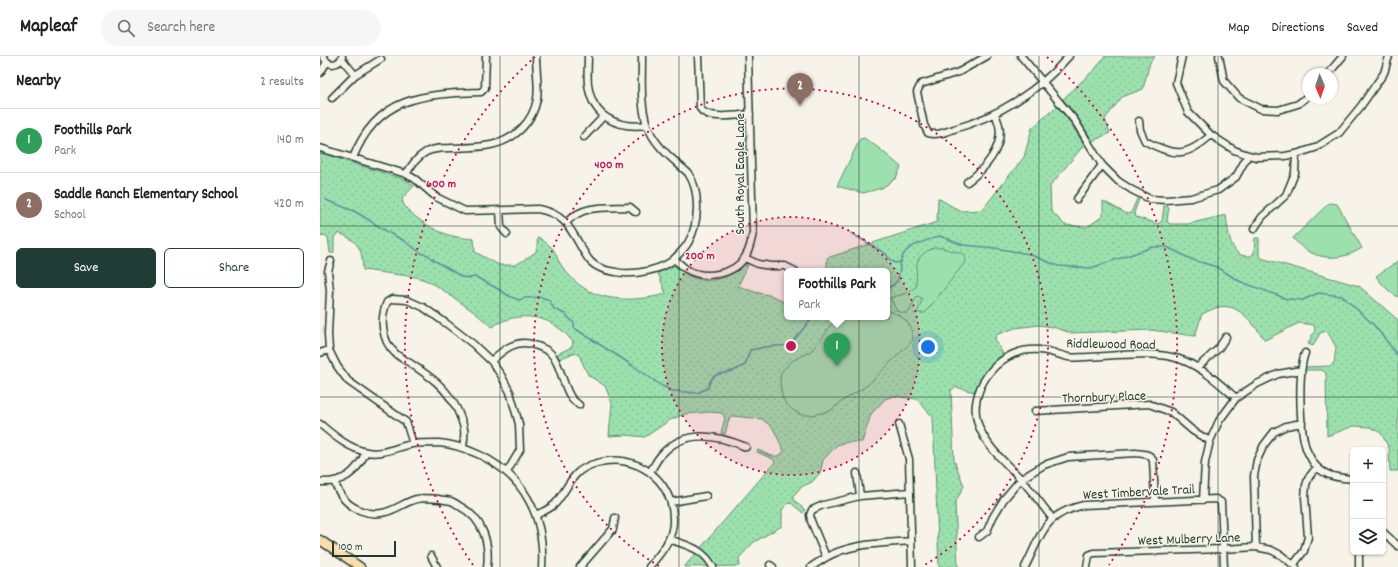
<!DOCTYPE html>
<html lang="en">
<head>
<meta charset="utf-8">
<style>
	body { margin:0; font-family:Dekko,sans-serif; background:#f6f6f6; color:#222 }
	.controls { position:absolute; right:12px; bottom:12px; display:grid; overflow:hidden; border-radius:6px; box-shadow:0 1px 3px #0004 }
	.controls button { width:36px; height:36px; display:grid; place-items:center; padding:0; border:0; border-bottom:1px solid #e0e0e0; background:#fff; color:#222; font:20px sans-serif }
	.compass { position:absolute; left:982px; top:12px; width:36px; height:36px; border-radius:50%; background:#fff; box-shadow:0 1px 3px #0004; rotate:178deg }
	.scale { position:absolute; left:12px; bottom:10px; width:64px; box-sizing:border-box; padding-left:4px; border:2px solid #1f3d34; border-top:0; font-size:11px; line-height:14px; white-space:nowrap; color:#1f3d34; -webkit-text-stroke:3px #f7f3e8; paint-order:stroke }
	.you { position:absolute; left:608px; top:291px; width:14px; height:14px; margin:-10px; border:3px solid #fff; border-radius:50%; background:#1a73e8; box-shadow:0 0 0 6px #1a73e833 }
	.badge { display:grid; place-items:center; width:26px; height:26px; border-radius:50%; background:#1f3d34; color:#fff; font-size:13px; font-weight:700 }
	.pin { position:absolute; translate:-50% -33px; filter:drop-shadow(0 1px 2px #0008) }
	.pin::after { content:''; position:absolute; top:21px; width:14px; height:12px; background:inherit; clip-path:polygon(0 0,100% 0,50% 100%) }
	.popup { position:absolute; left:464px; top:212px; width:106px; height:52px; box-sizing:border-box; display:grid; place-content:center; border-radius:6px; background:#fff; filter:drop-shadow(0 1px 3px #0005); font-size:13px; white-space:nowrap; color:#767676 }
	.popup b { font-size:15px; color:#222 }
	.popup::after { content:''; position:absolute; left:50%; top:100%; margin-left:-8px; border:8px solid transparent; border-top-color:#fff }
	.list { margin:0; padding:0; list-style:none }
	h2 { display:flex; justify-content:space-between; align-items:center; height:52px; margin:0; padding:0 16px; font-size:17px }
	h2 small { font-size:13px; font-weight:400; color:#767676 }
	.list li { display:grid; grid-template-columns:26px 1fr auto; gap:12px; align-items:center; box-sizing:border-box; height:64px; padding:0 16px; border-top:1px solid #e0e0e0 }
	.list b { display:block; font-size:15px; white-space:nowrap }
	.list p { margin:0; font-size:13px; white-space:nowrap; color:#767676 }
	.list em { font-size:13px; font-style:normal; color:#767676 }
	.actions { display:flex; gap:8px; padding:12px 16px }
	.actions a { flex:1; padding:9px 0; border:1px solid #1f3d34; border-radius:6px; text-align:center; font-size:14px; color:#1f3d34 }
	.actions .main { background:#1f3d34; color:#fff }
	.icon { flex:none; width:22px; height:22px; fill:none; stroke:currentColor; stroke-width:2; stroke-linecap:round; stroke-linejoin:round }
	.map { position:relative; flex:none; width:1078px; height:511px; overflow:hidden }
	header { display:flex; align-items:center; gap:24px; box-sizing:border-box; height:56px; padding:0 20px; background:#fff; border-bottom:1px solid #e0e0e0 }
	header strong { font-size:19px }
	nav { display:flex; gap:22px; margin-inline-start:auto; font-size:14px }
	.search { width:280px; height:36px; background:#f6f6f6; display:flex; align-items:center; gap:10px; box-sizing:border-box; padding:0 14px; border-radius:22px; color:#767676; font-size:15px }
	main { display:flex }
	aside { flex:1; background:#fff }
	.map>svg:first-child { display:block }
	.grass { fill:url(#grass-dots); stroke:#5e8f70 }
	.green { fill:#9ce1ad; stroke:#5e8f70 }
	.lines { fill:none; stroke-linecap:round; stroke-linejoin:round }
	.stream { stroke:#59909c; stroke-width:1.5 }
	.minor-casing { stroke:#1f3d34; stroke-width:9 }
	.major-casing { stroke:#1f3d34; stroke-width:11 }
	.minor { stroke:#f7f3e8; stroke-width:6 }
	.major { stroke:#fddcac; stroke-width:8 }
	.grid { fill:none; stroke:#1f3d34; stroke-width:1; stroke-opacity:0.55 }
	.ring { fill:none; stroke:#c2185b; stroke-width:2; stroke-dasharray:2 4 }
	.labels { text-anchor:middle; stroke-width:3; stroke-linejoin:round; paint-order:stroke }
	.street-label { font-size:14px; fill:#1f3d34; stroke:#f7f3e8 }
	.centre { fill:#c2185b; stroke:#f7f3e8; stroke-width:2 }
	.ring-label { font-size:12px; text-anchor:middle; font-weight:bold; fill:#c2185b; stroke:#f7f3e8; stroke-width:3; stroke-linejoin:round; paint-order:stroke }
</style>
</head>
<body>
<header>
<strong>Mapleaf</strong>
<div class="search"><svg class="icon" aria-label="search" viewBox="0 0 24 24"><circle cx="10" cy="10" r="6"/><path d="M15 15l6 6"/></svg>Search here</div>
<nav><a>Map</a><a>Directions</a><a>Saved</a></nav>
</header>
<main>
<aside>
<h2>Nearby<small>2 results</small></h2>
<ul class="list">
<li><span class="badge" style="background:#2e9e5b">1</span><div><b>Foothills Park</b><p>Park</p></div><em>140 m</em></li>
<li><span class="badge" style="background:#8d6e63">2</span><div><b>Saddle Ranch Elementary School</b><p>School</p></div><em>420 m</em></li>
</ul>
<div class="actions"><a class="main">Save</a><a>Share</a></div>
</aside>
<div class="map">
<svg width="1078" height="511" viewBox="0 0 1078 511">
	<defs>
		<pattern id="grass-dots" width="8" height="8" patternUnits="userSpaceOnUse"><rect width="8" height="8" fill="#9ce1ad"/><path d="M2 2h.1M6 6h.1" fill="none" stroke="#86c295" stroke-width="1.8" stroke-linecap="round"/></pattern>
	</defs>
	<rect width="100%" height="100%" fill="#f7f3e8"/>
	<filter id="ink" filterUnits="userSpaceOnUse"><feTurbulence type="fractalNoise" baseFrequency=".025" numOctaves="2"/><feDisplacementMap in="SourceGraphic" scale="8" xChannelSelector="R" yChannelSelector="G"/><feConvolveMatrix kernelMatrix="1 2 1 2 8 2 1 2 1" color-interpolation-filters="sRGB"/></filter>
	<g filter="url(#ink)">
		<path class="grass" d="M785,0H835L830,6L823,33L802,41L785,63L790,77L773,85L757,60L743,43L776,12Z
			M737,50L752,69L764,89L730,130L731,155L745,169L767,171L783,160V145L807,158L811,157L817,143H819L814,157L816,161L838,168L842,165L844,150L849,151L847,165L850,168H868L906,159C908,171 908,192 921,199C923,200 928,200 931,200L934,197L935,182H939V198L941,202L1039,230L1078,264V415H1070L1069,392L1061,377L1050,371L1034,370L1007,380L1006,317L1002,314H985V311L1010,310L1014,307L1016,291L1007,275L1000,277L993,290L988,288L995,274L994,269L979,267L945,284C934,270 921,247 899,251C894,252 887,256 882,258L875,280L831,274L751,277L733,271L719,269L695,272L676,279L675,283L683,298C669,310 662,319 654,336L636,331L631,334L634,404L644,430L635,447L638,511H619L613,361L596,343L574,340L565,343L551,358L542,386H528L517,389L503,404L500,417L492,426L481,431L473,440L474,444L485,454L483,457L471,447L467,448L462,454V470L434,486L419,502L420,510L364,511L455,406L453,403L437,396L438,394C447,398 457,405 464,395L453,372L442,363L413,360L409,363L405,378L401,377L405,362L402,357L389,356L365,358L350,364L325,381L305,379L289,380L292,347L285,330L268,319L259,299L254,297L239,303L237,298L252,291L253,286C249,282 245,276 240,273C221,257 192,257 172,271L154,256L117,230L105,224L96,221L43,214C42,192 39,186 19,177L14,181V197H10L8,181L4,179L0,180V97L86,124L94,130L82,143C83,151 91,157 97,162C118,177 129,181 154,183L155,196L179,209H196L216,196L218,181C223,185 229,188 233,193C235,196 237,201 238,204C241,209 245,215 249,219C273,248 314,246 346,238L338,217L353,210C359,211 363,217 369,220C389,229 408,223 424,209H428L418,230L435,236L453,240L467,248V261H567V215H507V202L617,166L618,142L640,155L662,154L704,101L712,72Z"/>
		<path class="green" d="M544,82L560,93L581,111L576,122L562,132L543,137L517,130L540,83Z
			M1009,147L1017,148L1042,192C1019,207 990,204 973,182Z
			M614,192H622L644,198L646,205L605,257H597L601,247L602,242L597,240L589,256L584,257L577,255L570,242L584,238L596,231C598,211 591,201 614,192Z
			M1078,205V241C1069,236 1062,229 1056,220Z
			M567,254C584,261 591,265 593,284L549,328L521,346L510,355L492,359H482L474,355L466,348L463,343L461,335L460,324L461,316L472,305L491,295L507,276L509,271L520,261H567Z"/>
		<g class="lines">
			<path class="stream" d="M6,144L36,156L71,178L83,184L101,197L108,199L112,203L142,221L149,222L156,221L178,233L191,241L199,244L205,242L221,241L229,244L234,253L245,258L254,267V272L315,311L342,330L353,335L377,337L388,332C392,315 399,319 413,315C417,313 421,311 425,309L430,294L445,291L470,289L492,262L495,261
				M531,177L566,198L570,204L575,207L580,206
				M567,232C586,225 575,210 584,198C591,188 609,184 620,180L643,189L675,192L709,198L738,210L771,212L833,191H847L873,204L897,211L919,225L967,243L983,244L998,237L1022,240L1054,269L1078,300"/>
			<g class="minor-casing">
				<path id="minor" d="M3,0L7,6C13,10 21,7 22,0
					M268,0C268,9 267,19 268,28C272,61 297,73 327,69
					M378,0L380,52C387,65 417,59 430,58
					M667,0L639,16L601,28L597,36L604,69L608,77C617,80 625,76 634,73C677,61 720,34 749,0
					M701,0L755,65L782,109L798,125L812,134L830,143L846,144L871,142L898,134L916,121L928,99
					M862,0L856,27L868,56L891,79L914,94L928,99L937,101L965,100L976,98L995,92L1019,77L1041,50L1064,17L1069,0
					M899,0L904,25L919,42L941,53L958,54L978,48L988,40
					M22,3L35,19
					M0,17L7,6
					M1008,18L1023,0
					M12,42L35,19L61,3
					M819,65L820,74L825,85C854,100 866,102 891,79
					M264,81L283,61
					M0,92L86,118L95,123L116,141L145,155L218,153C244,158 249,170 261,191C264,196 267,202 271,206C277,212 288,215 296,216C312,220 345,214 356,201C360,197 365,192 368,187C379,168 381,136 368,117C365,114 360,110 357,107C344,96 333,85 327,69C320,48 322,23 322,0
					M33,102C57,40 103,38 161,36L165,32L166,0
					M86,118C92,109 96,102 106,96C114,92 122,92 130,92C156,91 182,93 202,72C209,65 215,54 217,43C219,31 216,13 216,0
					M647,126C664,114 684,92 679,69C678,65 676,61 675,57
					M757,143L782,109
					M180,154L181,171L187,178
					M247,166C263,148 288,152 310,151L316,156
					M934,173L942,161L966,139L975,117L976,98
					M425,202L438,208L451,210H465L475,215
					M354,203C358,206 362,210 366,213C384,224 414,219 425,201C430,194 431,185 433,177L428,0
					M11,205L8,215L10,235L8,278L9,294L17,310L28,325L86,366L93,388
					M0,297L9,294
					M985,297C978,316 979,379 988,397C990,401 993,407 996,410C1006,421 1020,422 1033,423
					M171,305C183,294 197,282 214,289C219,290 224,293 228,295C241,305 242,330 252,343C254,345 257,347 259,349
					M878,311L898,293L906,281
					M715,355L829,348L851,356L873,375L890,385
					M0,368C13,379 29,393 47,396C62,399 77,391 92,388C100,387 110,387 119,387C134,388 147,393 160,399C205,421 225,461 222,511
					M579,368L589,403L592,511
					M143,391C146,373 144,370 137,353C125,330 111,321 90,307C85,304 79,301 75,297C61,284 60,262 67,246L72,243L87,244L103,251L127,268L153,288L171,305L181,319L190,336L199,368L200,394L187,416
					M330,416C334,410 337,403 342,398C365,372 398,379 426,391
					M537,417L540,440
					M14,425C16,430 18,435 21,439C30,453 50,461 66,456C77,453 87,445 97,443C104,441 112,443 119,443C122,444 127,444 131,445C134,446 138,449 141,451C163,463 170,487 167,511
					M0,426C24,427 36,417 46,396
					M883,444L885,406L890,385L899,365L916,342L937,328L958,318L981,314
					M351,446L386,440
					M216,459C222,456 230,453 235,448C250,431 250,414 277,407C315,396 353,423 353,463C354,482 341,497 329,511
					M732,462C722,449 712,435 700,422C684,405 666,391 658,368C647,336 676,296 710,294C726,293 733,297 748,301C753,302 760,301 766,301C794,300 836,294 862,304C883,312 899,327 916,342
					M1063,476L1078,490
					M659,481L667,475L673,461L684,443L701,423L724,409L748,401L816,397C824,398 829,397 833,404L835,445
					M349,483C368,490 383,492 393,511
					M936,491L934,420L937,404L944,389L954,376L966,370L982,367
					M1039,496V511
					M111,500L117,511
					M506,501L491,465L490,459L492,454L503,449L540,440L590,436
					M974,508L984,495L988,481L985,441L986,429L989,421L997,411
					M450,509L453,511
					M260,511L293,473L295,462
					M491,511C499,506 507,500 515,497C539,487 566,487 591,485
					M705,511C722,478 723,458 764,449L896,443L901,446L904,511
					M767,511L769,499L774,497L903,493L936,491L951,494L961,499L976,511"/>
			</g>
			<g class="major-casing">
				<path id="major" d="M0,484L40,511"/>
			</g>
			<use href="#minor" class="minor"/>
			<use href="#major" class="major"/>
		</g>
	</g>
	<path class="grid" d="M180,0V511M359,0V511M539,0V511M719,0V511M898,0V511M0,170H1078M0,341H1078"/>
	<circle cx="471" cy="290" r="129" fill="#c2185b" fill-opacity=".12"/>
	<g class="ring">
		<circle cx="471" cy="290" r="129"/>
		<path d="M339 510A257 257 0 1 1 603 510"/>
		<path d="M153 509A386 386 0 0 1 215 1M727 1A386 386 0 0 1 789 509"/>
	</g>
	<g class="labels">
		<g class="street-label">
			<text transform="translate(419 118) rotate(-90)" y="5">South Royal Eagle Lane</text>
			<text transform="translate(791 287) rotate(1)" y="5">Riddlewood Road</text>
			<text transform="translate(784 340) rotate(-2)" y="5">Thornbury Place</text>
			<text transform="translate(819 435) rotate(-3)" y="5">West Timbervale Trail</text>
			<text transform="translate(869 482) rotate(-2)" y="5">West Mulberry Lane</text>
		</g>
	</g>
	<circle cx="471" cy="290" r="6" class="centre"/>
	<g class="ring-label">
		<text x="289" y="112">400 m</text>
		<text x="121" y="131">600 m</text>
		<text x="380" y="203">200 m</text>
	</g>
</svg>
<div class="controls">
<button>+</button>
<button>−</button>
<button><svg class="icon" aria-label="layers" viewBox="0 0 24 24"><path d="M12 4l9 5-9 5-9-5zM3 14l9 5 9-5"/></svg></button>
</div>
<svg class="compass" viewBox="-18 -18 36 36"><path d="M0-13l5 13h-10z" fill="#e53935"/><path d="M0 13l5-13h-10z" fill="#767676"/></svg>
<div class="scale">100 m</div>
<div class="you"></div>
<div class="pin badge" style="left:517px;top:310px;background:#2e9e5b">1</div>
<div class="popup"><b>Foothills Park</b>Park</div>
<div class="pin badge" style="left:480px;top:50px;background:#8d6e63">2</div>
</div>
</main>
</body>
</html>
